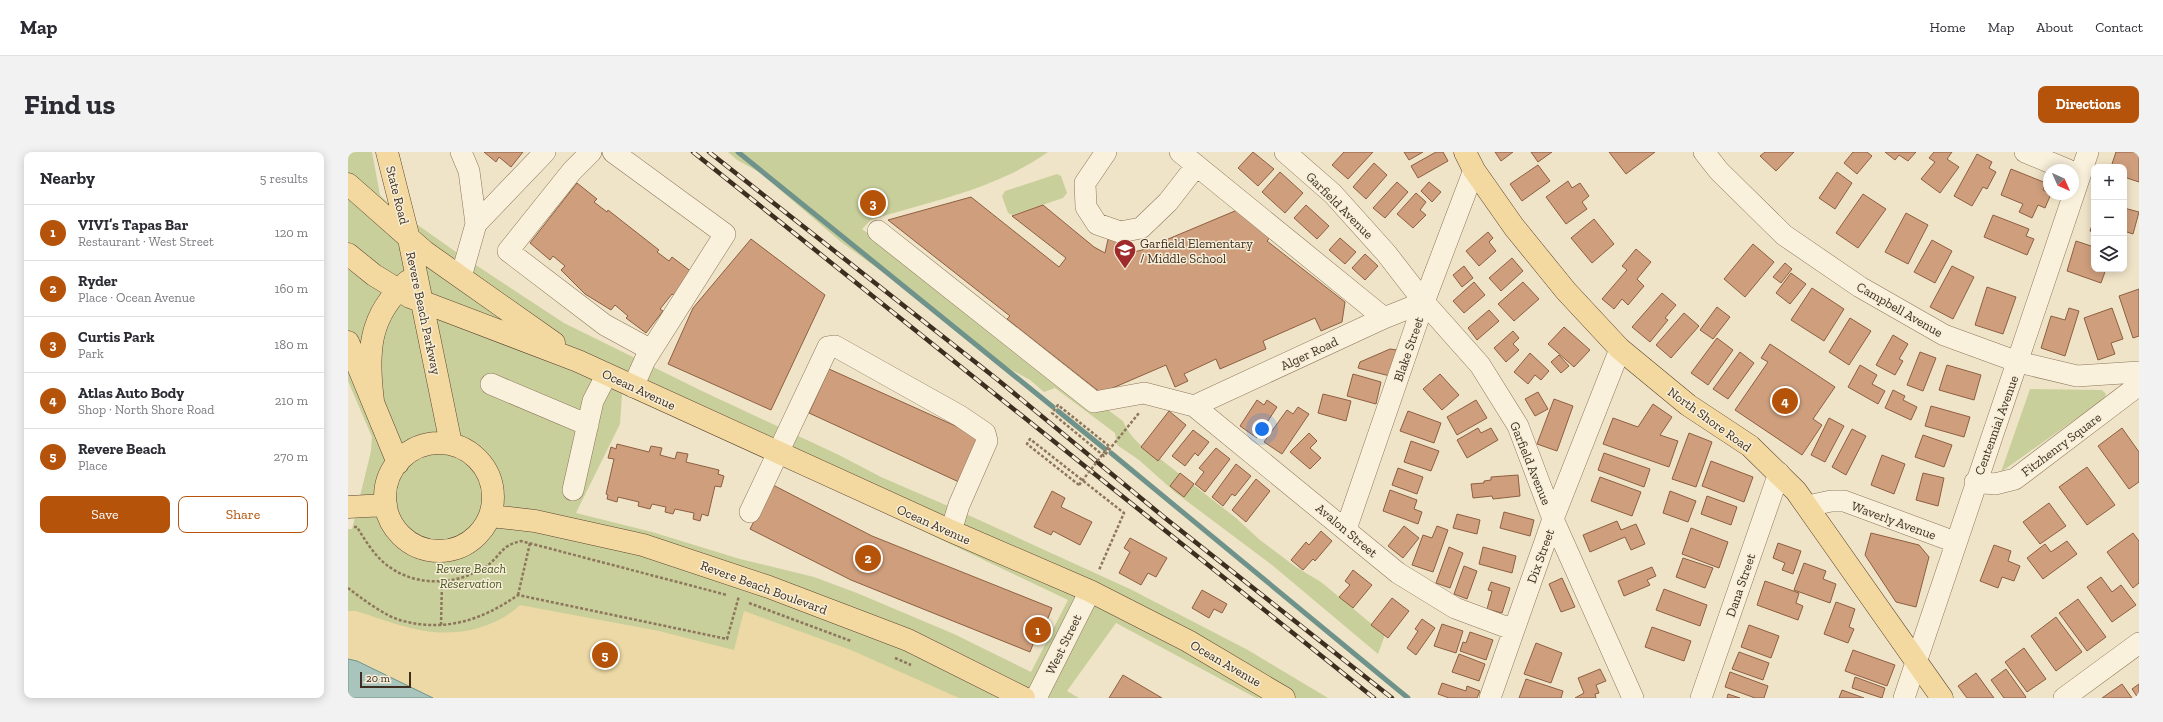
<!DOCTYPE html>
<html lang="en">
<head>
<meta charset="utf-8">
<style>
	body { margin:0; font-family:"Zilla Slab",serif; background:#f2f2f3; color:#2b2b33 }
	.controls { position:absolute; right:12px; top:12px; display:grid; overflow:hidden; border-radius:8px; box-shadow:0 2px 10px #0003 }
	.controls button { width:36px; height:36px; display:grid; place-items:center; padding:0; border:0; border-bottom:1px solid #e1e1e2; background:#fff; color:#2b2b33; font:20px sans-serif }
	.compass { position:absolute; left:1695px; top:12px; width:36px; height:36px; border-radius:50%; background:#fff; box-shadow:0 2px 10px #0003; rotate:135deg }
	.scale { position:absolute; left:12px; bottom:10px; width:51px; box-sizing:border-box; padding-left:4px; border:2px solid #3d2e20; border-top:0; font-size:11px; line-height:14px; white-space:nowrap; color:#3d2e20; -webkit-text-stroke:3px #f7eed8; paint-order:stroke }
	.you { position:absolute; left:914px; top:277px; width:14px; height:14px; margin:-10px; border:3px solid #fff; border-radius:50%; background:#1a73e8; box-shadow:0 0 0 6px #1a73e833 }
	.badge { display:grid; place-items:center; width:26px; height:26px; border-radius:50%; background:#b45309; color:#fff; font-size:13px; font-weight:700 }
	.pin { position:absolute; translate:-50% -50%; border:2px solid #fff; box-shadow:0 1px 4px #0006 }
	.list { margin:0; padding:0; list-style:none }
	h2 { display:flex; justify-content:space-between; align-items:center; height:52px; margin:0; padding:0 16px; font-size:17px }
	h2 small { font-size:13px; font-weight:400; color:#7c7c81 }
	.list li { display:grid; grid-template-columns:26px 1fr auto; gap:12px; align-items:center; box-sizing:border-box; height:56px; padding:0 16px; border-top:1px solid #e1e1e2 }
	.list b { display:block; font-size:15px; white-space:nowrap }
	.list p { margin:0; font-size:13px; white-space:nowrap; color:#7c7c81 }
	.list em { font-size:13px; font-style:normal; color:#7c7c81 }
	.actions { display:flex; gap:8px; padding:12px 16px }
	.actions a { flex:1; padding:9px 0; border:1px solid #b45309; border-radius:8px; text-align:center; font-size:14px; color:#b45309 }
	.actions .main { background:#b45309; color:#fff }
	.icon { flex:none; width:22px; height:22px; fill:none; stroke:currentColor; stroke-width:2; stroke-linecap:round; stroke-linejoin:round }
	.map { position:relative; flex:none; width:1791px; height:546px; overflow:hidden; border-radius:8px }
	header { display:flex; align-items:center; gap:24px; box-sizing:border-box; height:56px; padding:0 20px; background:#fff; border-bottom:1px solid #e1e1e2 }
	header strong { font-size:19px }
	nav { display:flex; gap:22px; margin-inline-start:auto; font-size:14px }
	.intro { display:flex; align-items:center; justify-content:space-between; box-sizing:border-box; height:96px; padding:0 24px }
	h1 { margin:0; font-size:28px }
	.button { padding:10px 18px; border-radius:8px; background:#b45309; color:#fff; font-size:14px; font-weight:700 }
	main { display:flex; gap:24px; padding:0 24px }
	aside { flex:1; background:#fff; border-radius:8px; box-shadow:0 2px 10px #0003 }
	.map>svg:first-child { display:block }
	.green { fill:#c9cf9b; fill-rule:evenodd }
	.sand { fill:#ecd9a5 }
	.water { fill:#a9c4bc; stroke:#6f938a }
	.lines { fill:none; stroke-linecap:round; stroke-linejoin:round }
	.stream { stroke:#6f938a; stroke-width:5 }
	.building { fill:#cf9f7d; stroke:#8d5f41 }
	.minor-casing { stroke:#8d765c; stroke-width:22 }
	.major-casing { stroke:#5b4430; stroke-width:23 }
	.path { stroke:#8d765c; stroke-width:2.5; stroke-dasharray:3 2; stroke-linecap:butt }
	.minor { stroke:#faf1dc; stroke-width:21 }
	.major { stroke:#f3d9a0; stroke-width:22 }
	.rail-casing { stroke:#3d2e20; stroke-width:4.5 }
	.rail { stroke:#f7eed8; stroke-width:3; stroke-dasharray:9; stroke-linecap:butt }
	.path-bridge { stroke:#8d765c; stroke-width:2.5; stroke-dasharray:3 2; stroke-linecap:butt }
	.labels { text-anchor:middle; stroke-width:3; stroke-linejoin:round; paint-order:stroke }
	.street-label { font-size:13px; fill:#3d2e20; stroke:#f7eed8 }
	.poi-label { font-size:13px; fill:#3d2e20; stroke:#f7eed8; text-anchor:start }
	.park-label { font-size:13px; font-style:italic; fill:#4d5a26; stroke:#f7eed8 }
</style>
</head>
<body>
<header>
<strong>Map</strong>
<nav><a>Home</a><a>Map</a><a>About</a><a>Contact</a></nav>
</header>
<div class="intro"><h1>Find us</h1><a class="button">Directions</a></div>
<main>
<aside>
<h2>Nearby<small>5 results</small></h2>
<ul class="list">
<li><span class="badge">1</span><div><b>VIVI’s Tapas Bar</b><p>Restaurant · West Street</p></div><em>120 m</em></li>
<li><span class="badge">2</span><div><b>Ryder</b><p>Place · Ocean Avenue</p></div><em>160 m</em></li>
<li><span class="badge">3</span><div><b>Curtis Park</b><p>Park</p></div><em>180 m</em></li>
<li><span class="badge">4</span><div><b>Atlas Auto Body</b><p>Shop · North Shore Road</p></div><em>210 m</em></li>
<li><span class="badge">5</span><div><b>Revere Beach</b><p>Place</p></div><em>270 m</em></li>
</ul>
<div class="actions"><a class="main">Save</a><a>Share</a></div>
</aside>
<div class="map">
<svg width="1791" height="546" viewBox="0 0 1791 546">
	<rect width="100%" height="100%" fill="#f0e4c8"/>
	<path class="green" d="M0,0H24L32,43L43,54L108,100L216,171L354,239L491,303L533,325L607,357L782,437L900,498L980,546H908L768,471L719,539L731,546H85L9,509L0,507V377H4L23,299L24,285L0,229ZM274,242L510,348L720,448L683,520L606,482L509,441L466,425L392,407L304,380L228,361L272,272Z
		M380,0H700C651,35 589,48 532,65L523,68L514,77L775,269C782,286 795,296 811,306L888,366L912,388L948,415L973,430L1037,483L1030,502L924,413L828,341L791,308L769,293L767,281L707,236L696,240L682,228L649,210L565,142L493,90L411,20L389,8Z
		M709,22L713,24L719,41L715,46L664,63L660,61L654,44L657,39Z
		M1682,237L1754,238L1758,242L1756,247L1653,320Z"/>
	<path class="sand" d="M172,453L311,479L386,498L396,459L503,498L611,546H85L9,509L0,507V459H8C30,466 62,478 85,480C116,483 150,474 172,453Z"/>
	<path class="water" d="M0,507L9,509L85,546H0Z"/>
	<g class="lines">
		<path class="stream" d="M390,0L705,255
			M710,259L757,297
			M763,301L1060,546"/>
	</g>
	<path class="building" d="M136,0H175L163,15L151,5L148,10Z
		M905,0L926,17L910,34L890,16Z
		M996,0H1025L1000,27L984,13Z
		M1056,0H1075L1061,8Z
		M1088,0H1095L1100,9L1070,26L1063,14Z
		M1147,0H1165L1153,9Z
		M1183,0H1204L1190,10Z
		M1261,0H1307L1278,22Z
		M1417,0H1446L1428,19L1412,4Z
		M1505,0H1519L1524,4L1509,22L1496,11Z
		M1537,0H1568L1560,9L1551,3L1547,8Z
		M1586,0H1604L1599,7L1611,15L1592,41L1573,27L1587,10L1581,6Z
		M1768,0H1791V30L1776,25V15H1763Z
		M1629,2L1644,10L1641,16L1648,20L1639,37L1635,35L1624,54L1606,44Z
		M1026,11L1039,23L1018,47L1005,35Z
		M1190,13L1202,29L1174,49L1162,32Z
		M1663,17L1698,31L1695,38L1703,42L1697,56L1690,53L1684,66L1671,60L1675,52L1653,43Z
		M932,20L955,41L937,61L914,40Z
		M1489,20L1504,31L1487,57L1471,46Z
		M1220,29L1224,36L1232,31L1241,44L1234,50L1239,57L1218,72L1198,45Z
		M1049,30L1060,40L1037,66L1025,56Z
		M1081,30L1093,40L1084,50L1073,39Z
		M229,31L249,47L246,50L259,60L260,58L311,98L309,100L321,109L324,105L345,121L327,144L324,142L312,157L315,159L298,181L278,166L280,164L267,153L263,158L237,142L213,118L217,114L205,104L202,108L182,91Z
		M1068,41L1078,50L1072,58L1078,63L1065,76L1049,62Z
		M1515,42L1538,57L1510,96L1488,81Z
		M623,45L711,115L718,106L664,64L695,53L746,95L757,101L761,83L779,87L775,102H777L794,98L894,56L925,82L919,89L997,150L994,170L973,179L967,166L915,189L918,197L872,217L868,207L836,222L840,229L827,235L818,213L753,241L659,167L662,164L540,68Z
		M958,53L981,74L969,87L946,66Z
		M1776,56L1791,60L1785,82L1776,79Z
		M1558,61L1580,73L1560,112L1537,100Z
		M1645,63L1681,77L1678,84L1686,87L1679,103L1636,85Z
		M1246,67L1266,92L1244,111L1223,86Z
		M1746,67V81L1742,79Z
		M1140,80L1145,86L1141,90L1148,99L1131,114L1118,99Z
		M992,86L1008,100L997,112L981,98Z
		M403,87L477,143L423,258L320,212L345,156Z
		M1584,88L1604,99L1587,131L1566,120Z
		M1728,89L1746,95V117H1758L1753,131L1719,119Z
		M1405,92L1426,110L1397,145L1376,127Z
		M1288,97L1303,110L1289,127L1296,134L1280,153L1274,147L1266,157L1254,147L1279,118L1274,114Z
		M1017,102L1030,114L1017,128L1004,116Z
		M1164,106L1175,119L1153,139L1141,126Z
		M1437,111L1444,117L1433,131L1425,125Z
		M1116,114L1125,126L1114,135L1105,123Z
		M1604,114L1626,125L1605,167L1582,155Z
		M1443,121L1458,132L1442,152L1428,141Z
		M1126,130L1137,143L1116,161L1105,149Z
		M1175,130L1191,147L1166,169L1150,152Z
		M1639,135L1668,145L1655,182L1627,173Z
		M1464,136L1496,157L1476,189L1443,168Z
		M1791,137V184L1785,186L1771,144Z
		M1314,141L1328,153L1317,166L1320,168L1302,190L1284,175Z
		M1369,155L1382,165L1365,187L1352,178Z
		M1721,156L1731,159L1717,204L1693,196L1703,164L1717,168Z
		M1764,156L1775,187L1763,191L1767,202L1750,208L1736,166Z
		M1141,158L1151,169L1129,188L1120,176Z
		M1336,161L1351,174L1323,206L1308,193Z
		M1502,166L1523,179L1501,213L1481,200Z
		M1216,175L1242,198L1226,215L1200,192Z
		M1165,179L1171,186L1165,192L1171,198L1158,210L1146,196Z
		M1545,183L1560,192L1551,207L1555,209L1547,223L1528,213Z
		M1369,186L1385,198L1360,233L1343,221Z
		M1422,192L1487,235L1465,267L1474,273L1454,303L1387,258L1420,210L1413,206Z
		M1042,197L1049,198L1042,224L1010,216L1012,210Z
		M1392,200L1406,211L1380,247L1365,237Z
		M1572,200L1588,206L1575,239L1559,233Z
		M1182,201L1201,219L1193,228L1187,223L1180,232L1166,220Z
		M1211,203L1221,214L1213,221L1203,210Z
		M1512,213L1529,223L1524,232L1537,239L1530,252L1500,235Z
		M1599,213L1633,223L1626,248L1591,238Z
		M481,217L632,285L611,330L461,261Z
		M1005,222L1033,230L1028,252L999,244Z
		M1092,222L1111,243L1094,258L1075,237Z
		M1545,238L1557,244L1555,248L1569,255L1563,268L1537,256Z
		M1190,240L1200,257L1187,264L1177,247Z
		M975,242L1003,249L998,269L970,261Z
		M1206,247L1225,254L1209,299L1189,292Z
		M909,248L916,253L919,248L929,255L909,286L892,274Z
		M1128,248L1139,266L1109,283L1099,265Z
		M1305,252L1324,265L1312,283L1330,289L1321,315L1255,292L1265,266L1290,275Z
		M1583,254L1622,265L1616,285L1577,274Z
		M950,255L961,262L934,302L916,290L939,258L945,262Z
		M821,259L838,273L810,309L793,295Z
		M1060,259L1093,271L1086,291L1052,279Z
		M1481,266L1496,274L1477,310L1463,303Z
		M1130,276L1133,281L1143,276L1150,288L1119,306L1109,288Z
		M1774,276L1791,300V330L1781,337L1750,294Z
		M1504,277L1518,284L1498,323L1484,315Z
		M845,278L861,290L850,304L847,301L837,314L824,304Z
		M961,281L969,289L962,296L973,306L962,317L942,300Z
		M1341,281L1364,290L1348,335L1324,327Z
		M1575,283L1604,293L1596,315L1567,305Z
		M1063,289L1091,299L1083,319L1056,310Z
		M269,292L301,300L303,294L314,296L312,303L327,307L329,300L340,302L338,310L371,318L370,322L376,324L373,335L367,334L360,364L354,362L352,369L345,367L346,361L327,357L325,362L317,360L318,355L304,352L302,357L290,354L291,350L270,345L269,350L259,347L260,343L258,342L266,307L260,306L263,295L268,297Z
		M868,296L882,307L857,340L847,332L856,320L851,316Z
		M1256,301L1302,317L1296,335L1250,318Z
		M1534,303L1557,312L1546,342L1523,333Z
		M1363,309L1405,325L1396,350L1354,334Z
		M888,312L903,324L887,344L884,342L875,354L864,345Z
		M1739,315L1767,353L1739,373L1711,335Z
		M1050,316L1075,325L1069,342L1044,333Z
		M832,321L846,332L836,345L822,334Z
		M1575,321L1596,326L1590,354L1568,348Z
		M1170,323L1172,344L1145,347L1144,344L1125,346L1123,332L1136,331V329L1143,328V325Z
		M1252,325L1293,340L1284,364L1243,349Z
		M908,327L922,339L898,370L884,358Z
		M425,333L524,384L704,456L694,481L690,479L682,500L503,428L402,377Z
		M1042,338L1069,348L1066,357L1074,360L1070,372L1035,359Z
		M704,339L717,346L713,355L744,370L732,393L705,379L703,383L686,375Z
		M1322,339L1348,349L1340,370L1315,361Z
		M1359,344L1389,355L1383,373L1353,362Z
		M1701,351L1718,374L1692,392L1675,370Z
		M1156,360L1186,368L1182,384L1152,376Z
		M1109,362L1132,368L1129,382L1105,376Z
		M1269,369L1273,378L1288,372L1297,392L1283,398L1277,385L1242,400L1235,383Z
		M1056,374L1071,386L1055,406L1040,394Z
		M1089,374L1100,378L1085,420L1064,413L1075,383L1084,386Z
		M1343,376L1380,390L1371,416L1334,402Z
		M973,379L984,389L967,409L965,407L955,418L943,408L958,390L961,393Z
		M1523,381L1571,393L1581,405L1568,455L1548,450L1517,403Z
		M1785,381L1791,389V431L1785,436L1759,400Z
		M782,386L819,406L808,425L800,421L793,433L771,421L782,400L776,396Z
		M1719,389L1729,402L1695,427L1679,406L1697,392L1703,400Z
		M1430,391L1453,399L1445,422L1434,418L1437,411L1425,406Z
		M1646,393L1663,399L1660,409L1672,414L1666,429L1654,425L1650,436L1632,429Z
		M1101,395L1115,401L1102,436L1088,431Z
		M1135,395L1168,404L1164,421L1131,412Z
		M1335,406L1365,416L1357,436L1328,425Z
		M1456,411L1478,419L1475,427L1488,432L1482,451L1446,438Z
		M1116,414L1129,419L1119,447L1106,442Z
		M1304,415L1308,424L1299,428L1302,433L1276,444L1270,429Z
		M1005,418L1024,433L1005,456L991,445L1002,433L997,429Z
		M1753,425L1764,440L1773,433L1788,453L1764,470L1739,435Z
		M1214,426L1227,455L1213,460L1201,432Z
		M1417,429L1451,441L1448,451L1455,454L1450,468L1409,453Z
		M1143,430L1162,436L1154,461L1139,457L1144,439L1140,438Z
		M1316,437L1359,453L1352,474L1308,458Z
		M854,438L879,452L874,461L866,457L861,466L844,456Z
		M1044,446L1061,459L1040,486L1023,473Z
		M1730,447L1758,485L1739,499L1711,461Z
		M1488,450L1507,457L1501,475L1506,477L1500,491L1476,482Z
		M1708,465L1734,500L1708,519L1683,484Z
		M1074,467L1087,476L1068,503L1059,496L1070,479L1067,477Z
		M1094,472L1115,479L1108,501L1086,494Z
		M1401,473L1431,484L1423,506L1393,495Z
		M1304,475L1343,489L1336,509L1297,495Z
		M1122,480L1145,488L1138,508L1112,499L1115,490L1118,491Z
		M1188,491L1214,501L1203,531L1176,522Z
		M1676,496L1698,527L1679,540L1657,510Z
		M1505,498L1547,513L1539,534L1497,519Z
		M1391,500L1421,511L1415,528L1384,517Z
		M1111,502L1137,512L1131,529L1104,520Z
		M1252,517L1258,529L1248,533L1251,541L1247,542L1248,546H1227L1236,541L1230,526Z
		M1658,517L1678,545L1677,546H1656L1643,528Z
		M1382,520L1420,534L1416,546H1407L1377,535Z
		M1628,521L1646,546H1619L1610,534Z
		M775,523L814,546H761Z
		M1507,525L1537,536L1534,546L1504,536Z
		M1178,527L1215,539L1213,546H1171Z
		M1094,531L1118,539L1119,534L1132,539L1129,546H1101L1090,542Z
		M1774,532L1784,546H1754Z
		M1791,532V546H1790L1784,537Z
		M1494,538L1516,546H1491Z
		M1380,542L1392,546H1379Z"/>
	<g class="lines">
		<g class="minor-casing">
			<path id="minor" d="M113,0L121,19L128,72L113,125
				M243,0L224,19L160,99L257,173L303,198
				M265,0L377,82L297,208L285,235
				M758,0L737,31L738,55L749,72L772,80L793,76L820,50L848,14
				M832,0L1036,166
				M937,0L985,42L1038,101L1076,150L1132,213L1170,274L1205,367L1285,546
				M1356,0L1371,19L1436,83L1512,135L1596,183L1670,210L1729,224L1791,220
				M1677,0L1720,18
				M128,72L197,0
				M530,79L746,250L796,241L846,254L1050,421L1107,456L1166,478
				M143,232L240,273
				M846,254L1036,166L1076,150
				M1627,330L1647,332L1667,327L1791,233
				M225,338L245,249L259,222
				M1460,354L1483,349H1496L1607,390
				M402,360L480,195L487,194L612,264L637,281L639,289L611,353L603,379
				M998,377L1076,150L1126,18
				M688,546L742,439
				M1142,546L1205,367L1272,197
				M1353,546L1431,321
				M1556,546L1740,0
				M1716,546L1791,491"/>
		</g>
		<g class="major-casing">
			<path id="major" d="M39,0L61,87L103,292
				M1117,0L1126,18L1166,75L1218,139L1272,197L1340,253L1402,294L1448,339L1594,546
				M0,32L77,100L206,191
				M0,102L26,123L62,145L230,209L603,379L742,439L840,489L936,546
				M0,190L50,311
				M25,249C19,201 20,163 60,129
				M37 345a54 54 0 1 1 108 0a54 54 0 1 1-108 0Z
				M0,355L38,353
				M143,364L187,369L295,393L421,435L560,488L676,546"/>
		</g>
		<path class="path" d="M761,294L710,253L704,261L756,304L791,261
			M731,333L679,292L682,287L776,361L751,418
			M6,375H9C15,385 22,396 30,405C58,435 104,436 137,415C153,405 151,394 173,389L379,443
			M0,436C13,446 38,465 55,469C98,480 134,468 170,443L379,487L391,444
			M170,443L182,391
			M401,451L503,489
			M93,473L94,430
			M547,506L563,513"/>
		<use href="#minor" class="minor"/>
		<use href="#major" class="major"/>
		<g class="rail-casing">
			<path id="rail" d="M345,0L1026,546
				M361,0L650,228L817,366L1044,546"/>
		</g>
		<use href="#rail" class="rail"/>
		<path class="path-bridge" d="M731,333L761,294"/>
	</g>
	<defs>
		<g id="school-pin" transform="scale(1.15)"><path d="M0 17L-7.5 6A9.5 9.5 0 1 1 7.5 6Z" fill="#9e2a2b" stroke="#f7eed8"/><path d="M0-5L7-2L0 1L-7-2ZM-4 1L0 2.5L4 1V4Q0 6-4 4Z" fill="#fff"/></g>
	</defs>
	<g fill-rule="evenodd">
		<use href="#school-pin" x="777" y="98"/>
	</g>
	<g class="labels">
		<g class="street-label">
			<text transform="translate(50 43) rotate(76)" y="5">State Road</text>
			<text transform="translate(992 53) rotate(45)" y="5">Garfield Avenue</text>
			<text transform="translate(1552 157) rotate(30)" y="5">Campbell Avenue</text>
			<text transform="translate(76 161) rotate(78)" y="5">Revere Beach Parkway</text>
			<text transform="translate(1060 197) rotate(-71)" y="5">Blake Street</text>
			<text transform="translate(961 201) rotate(-25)" y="5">Alger Road</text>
			<text transform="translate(291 237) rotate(25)" y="5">Ocean Avenue</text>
			<text transform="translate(1362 267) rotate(36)" y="5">North Shore Road</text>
			<text transform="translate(1648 273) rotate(-70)" y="5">Centennial Avenue</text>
			<text transform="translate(1713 292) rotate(-37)" y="5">Fitzhenry Square</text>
			<text transform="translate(1183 311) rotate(68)" y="5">Garfield Avenue</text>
			<text transform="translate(1546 368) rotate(20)" y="5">Waverly Avenue</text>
			<text transform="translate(586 372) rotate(24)" y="5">Ocean Avenue</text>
			<text transform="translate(999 378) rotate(40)" y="5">Avalon Street</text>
			<text transform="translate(1192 404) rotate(-70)" y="5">Dix Street</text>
			<text transform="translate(1392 433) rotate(-71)" y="5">Dana Street</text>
			<text transform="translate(416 435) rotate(20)" y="5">Revere Beach Boulevard</text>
			<text transform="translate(715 492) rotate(-64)" y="5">West Street</text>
			<text transform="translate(878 511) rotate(30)" y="5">Ocean Avenue</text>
		</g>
		<g class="poi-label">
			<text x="792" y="96">Garfield Elementary<tspan x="792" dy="15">/ Middle School</tspan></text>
		</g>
		<g class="park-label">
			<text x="123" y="421">Revere Beach<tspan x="123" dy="15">Reservation</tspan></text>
		</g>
	</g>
</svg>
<div class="controls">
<button>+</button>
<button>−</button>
<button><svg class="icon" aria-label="layers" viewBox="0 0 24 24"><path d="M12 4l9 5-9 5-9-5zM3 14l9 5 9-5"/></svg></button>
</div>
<svg class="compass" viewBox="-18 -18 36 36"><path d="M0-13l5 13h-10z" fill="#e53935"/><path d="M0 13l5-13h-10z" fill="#7c7c81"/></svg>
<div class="scale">20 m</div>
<div class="you"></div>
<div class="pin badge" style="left:690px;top:478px">1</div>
<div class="pin badge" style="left:520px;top:406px">2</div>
<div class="pin badge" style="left:525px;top:51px">3</div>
<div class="pin badge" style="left:1437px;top:249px">4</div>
<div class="pin badge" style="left:257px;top:503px">5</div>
</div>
</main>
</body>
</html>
